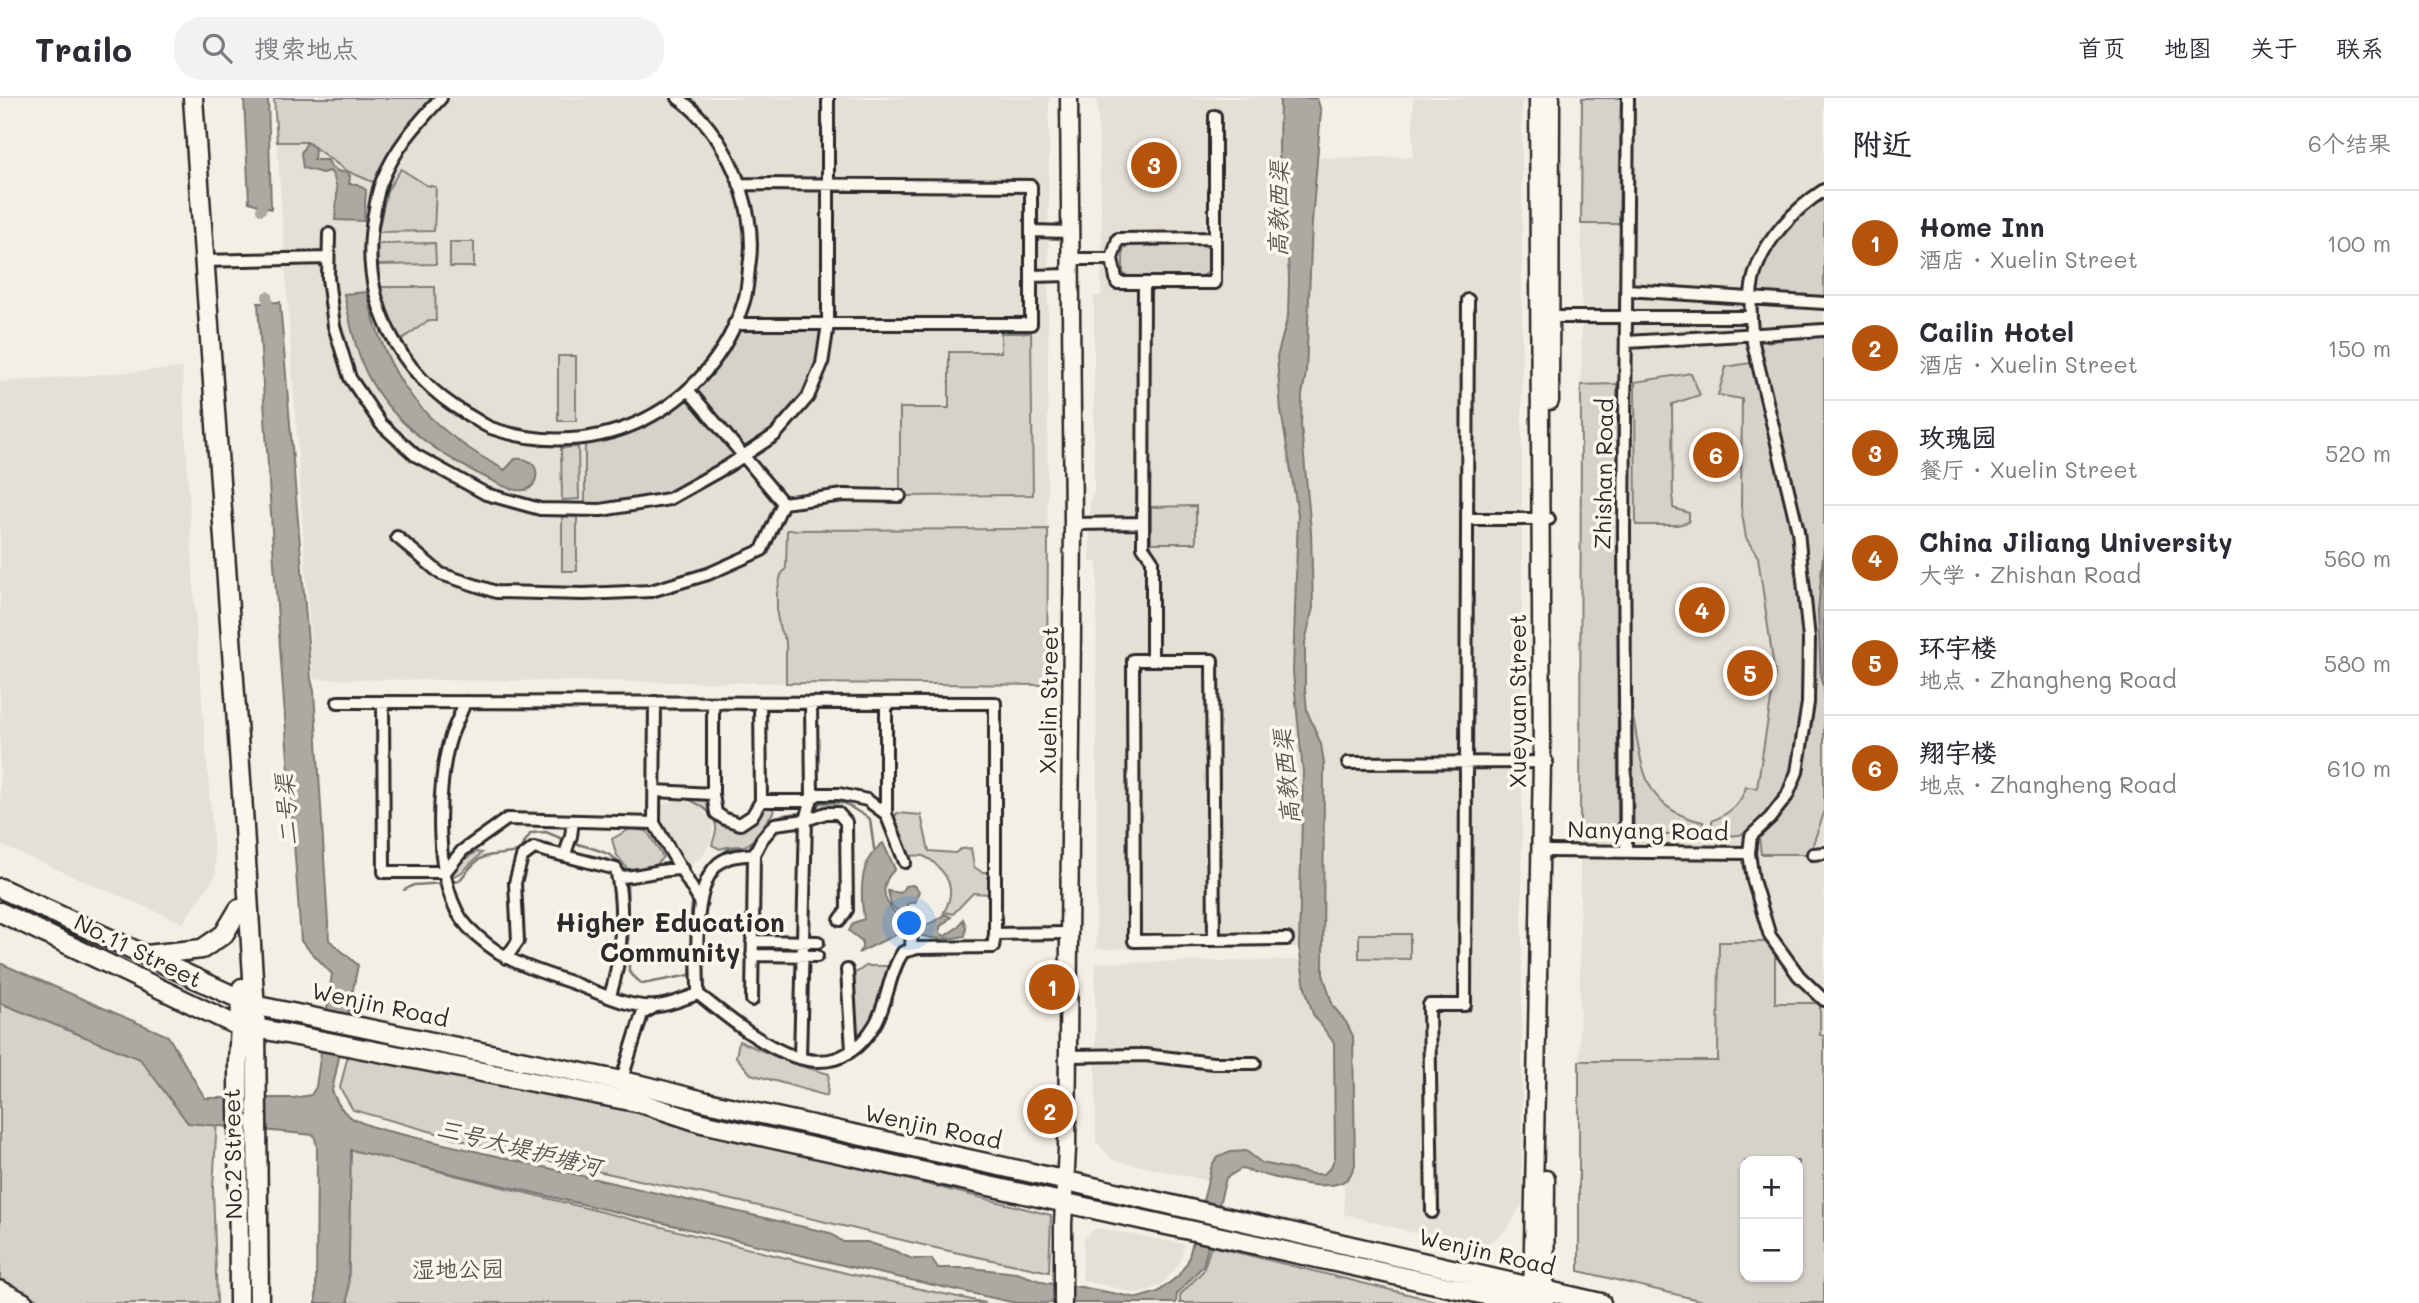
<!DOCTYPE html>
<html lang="zh">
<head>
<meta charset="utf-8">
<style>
	body { margin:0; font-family:Mali,"LXGW WenKai TC",sans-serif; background:#f2f2f3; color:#2b2b33 }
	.controls { position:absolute; right:21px; bottom:21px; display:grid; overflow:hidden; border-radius:14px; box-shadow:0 2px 5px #0004 }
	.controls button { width:63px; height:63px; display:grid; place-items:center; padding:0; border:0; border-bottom:2px solid #e1e1e2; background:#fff; color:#2b2b33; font:35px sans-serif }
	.you { position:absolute; left:910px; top:826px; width:24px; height:24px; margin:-18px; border:5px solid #fff; border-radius:50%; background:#1a73e8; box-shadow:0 0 0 10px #1a73e833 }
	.badge { display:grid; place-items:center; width:46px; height:46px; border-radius:50%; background:#b45309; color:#fff; font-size:23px; font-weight:700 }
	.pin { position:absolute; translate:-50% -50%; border:4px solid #fff; box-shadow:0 2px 7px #0006 }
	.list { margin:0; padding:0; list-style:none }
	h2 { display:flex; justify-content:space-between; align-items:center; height:91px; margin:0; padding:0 28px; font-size:30px }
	h2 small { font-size:23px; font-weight:400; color:#7c7c81 }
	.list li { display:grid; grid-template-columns:46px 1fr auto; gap:21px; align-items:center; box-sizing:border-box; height:105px; padding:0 28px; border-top:2px solid #e1e1e2 }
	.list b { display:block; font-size:26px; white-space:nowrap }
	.list p { margin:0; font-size:23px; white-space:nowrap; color:#7c7c81 }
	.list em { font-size:23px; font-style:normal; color:#7c7c81 }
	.icon { flex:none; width:38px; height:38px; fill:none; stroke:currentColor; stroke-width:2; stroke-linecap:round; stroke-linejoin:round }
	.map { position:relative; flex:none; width:1824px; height:1205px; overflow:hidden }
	header { display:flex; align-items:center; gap:42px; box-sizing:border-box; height:98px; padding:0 35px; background:#fff; border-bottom:2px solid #e1e1e2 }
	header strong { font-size:33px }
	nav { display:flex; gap:38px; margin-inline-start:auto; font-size:24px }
	.search { width:490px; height:63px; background:#f2f2f3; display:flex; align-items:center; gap:18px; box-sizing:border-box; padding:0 24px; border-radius:28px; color:#7c7c81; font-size:26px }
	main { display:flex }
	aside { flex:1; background:#fff }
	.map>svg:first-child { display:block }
	.built { fill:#e4e0d6; fill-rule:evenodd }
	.green { fill:#d5d2c9; stroke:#807e7a; stroke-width:2; fill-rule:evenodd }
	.water { fill:#aca9a2; stroke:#787772; stroke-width:2 }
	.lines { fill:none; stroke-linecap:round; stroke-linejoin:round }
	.stream { stroke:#787772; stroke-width:2.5 }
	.canal { stroke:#aca9a2; stroke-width:10 }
	.street-casing { stroke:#2b2b2b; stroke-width:16 }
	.secondary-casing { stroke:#2b2b2b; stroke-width:21 }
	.primary-casing { stroke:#2b2b2b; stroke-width:23 }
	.highway-casing { stroke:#2b2b2b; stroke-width:24 }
	.street { stroke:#fbf7ec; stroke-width:10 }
	.secondary { stroke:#fbf7ec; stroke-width:16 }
	.primary { stroke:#fbf7ec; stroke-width:18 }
	.highway { stroke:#fbf7ec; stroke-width:19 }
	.labels { text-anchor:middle; stroke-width:7; stroke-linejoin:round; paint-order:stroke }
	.street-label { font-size:23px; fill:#2b2b2b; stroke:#fbf7ec }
	.park-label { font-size:23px; fill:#565552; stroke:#fbf7ec }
	.water-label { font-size:24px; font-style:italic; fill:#585755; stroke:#fbf7ec }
	.quarter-label { font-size:26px; font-weight:bold; fill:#2b2b2b; stroke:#fbf7ec }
</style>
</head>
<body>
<header>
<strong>Trailo</strong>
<div class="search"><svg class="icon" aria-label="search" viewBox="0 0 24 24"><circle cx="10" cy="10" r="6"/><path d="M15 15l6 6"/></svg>搜索地点</div>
<nav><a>首页</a><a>地图</a><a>关于</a><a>联系</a></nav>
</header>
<main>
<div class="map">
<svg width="1824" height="1205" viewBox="0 0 1824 1205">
	<rect width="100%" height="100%" fill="#f3efe4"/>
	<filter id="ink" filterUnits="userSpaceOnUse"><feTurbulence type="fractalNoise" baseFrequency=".0143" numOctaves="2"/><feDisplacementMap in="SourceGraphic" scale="14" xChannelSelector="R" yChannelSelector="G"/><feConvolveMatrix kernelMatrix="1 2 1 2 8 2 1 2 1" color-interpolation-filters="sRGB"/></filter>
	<g filter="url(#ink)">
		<path class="built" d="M274,0H1049L1047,587L313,581Z
			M1097,0H1280L1279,51L1283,140L1288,159L1289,181L1288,218L1277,259L1298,416L1293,574L1303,674L1299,849L1096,851L1097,464H1090V402L1094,394V198L1101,197L1102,134Z
			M1413,0H1522V1106L1507,1132L1487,1146L1470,1150L1344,1116V1083L1349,1079L1346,924L1333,908L1323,876L1324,666L1321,646L1307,613L1305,591V544L1311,527V433L1301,327L1302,297L1306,275L1312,124L1317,60L1413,59Z
			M1582,0H1824V1205H1711L1579,1173ZM1745,1063H1798V1179H1745Z
			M182,270L196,527L216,777L183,825L0,747V284Z
			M679,701L700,709L713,725L711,744L702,759L687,769L654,716L664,706Z
			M1300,862L1305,889L1313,916L1334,945L1335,1059L1331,1069L1324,1076H1313L1262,1065L1255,1057L1212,1067L1209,1083L1113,1062L1096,1043L1095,865Z
			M1096,1130L1185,1146L1179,1167L1161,1187L1140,1196L1082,1182L1084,1140Z"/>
		<path class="green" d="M274,0H441L405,39L380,87L347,73L307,44H277Z
			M1582,0H1621L1619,126H1581Z
			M401,71L426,87L436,89L434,133L378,134L387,93Z
			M1824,92V199L1752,194L1769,145Z
			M450,144H474V169H450Z
			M435,145L436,166L378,167L377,146Z
			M1202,146L1211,152V171L1203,178L1131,180L1123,175V151L1131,147Z
			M380,189H435L436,223H428L399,243L384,210Z
			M734,226H828L808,299L775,337L669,401L585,412V340L645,323L689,293Z
			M1001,235H1031L1033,397L900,398V310H949V254H1001Z
			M1824,238V715L1813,746V756H1761L1758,731L1739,737L1712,739V723C1729,715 1740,708 1746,689L1757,690L1775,577L1758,459L1746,440L1741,409L1742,301L1718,297L1726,269L1757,264L1753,245Z
			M558,258H576V323H558Z
			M1691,275L1700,297L1672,306L1673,410L1689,415V424L1677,427H1636L1635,284Z
			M1617,286L1618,737H1580L1581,287Z
			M578,349L579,401L562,402L561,350Z
			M1196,408V445H1151V409Z
			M562,418L577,419V473H562Z
			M1048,431L1047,587L786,585V543L780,532L777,517V495L781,477L786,470L787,432Z
			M1632,614C1643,666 1640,711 1703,724L1704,737H1634Z
			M687,701L719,704L721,713L735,721L747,717L763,707L771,708L774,714C764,723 754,747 743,748C733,749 730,747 720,751L712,747C713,742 717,734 716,729C715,715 699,706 687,701Z
			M897,715L921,717L929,753L955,755L961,751L971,750L974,769L982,774H991L989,796L973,795L953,816L944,814C954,796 952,782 937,768C934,764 928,760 923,758C918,757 911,758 906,758L892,724Z
			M630,731L647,733L663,759L652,772L633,778L616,756L612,741Z
			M476,754L482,755L461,775L453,778L449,772Z
			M1359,836H1410V861L1359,860Z
			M1719,844H1775V905H1820V937L1824,938V1205H1711L1579,1173V963H1718ZM1745,1063H1798V1179H1745Z
			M866,868H888L872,921L856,943L851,875L857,874Z
			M0,883L154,943L217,1021L213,1090L217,1205H46L0,1185Z
			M739,943L791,965L829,976L827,998L751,976L736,959Z
			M351,944L1051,1117L1049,1174L940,1151L737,1103L494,1051L353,1012L340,990Z
			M350,1051L850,1176L986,1205H348Z
			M1211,1148L1444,1205H1180V1197L1203,1173Z"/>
		<path class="water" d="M244,0H268L271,111L249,104Z
			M1280,0H1317L1321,13L1312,124L1306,275L1302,297L1301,327L1311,433L1313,510L1305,544V591L1307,613L1321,646L1324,666L1323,876L1333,908L1346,924L1353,938L1355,1067C1352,1072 1351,1078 1347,1081C1328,1098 1264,1076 1241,1071L1226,1080L1203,1168L1177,1196L1176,1205H1016L851,1169L351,1052L348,1205H316L317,1048L314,1037L188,1025L140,961L0,905V865L168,938L205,1000H293L311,997L316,989L332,876L301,843L274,465L258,205L280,204L311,581L314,593L329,842L358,867L332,993C343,1020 353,1022 379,1031L830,1135L843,1144H867L895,1153L912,1161H932L938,1170H971L1017,1175L1046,1185L1081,1189L1138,1200L1158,1194L1178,1178L1188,1163L1212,1067L1217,1059L1231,1054L1246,1053L1262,1065L1313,1076H1324L1331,1069L1335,1059L1334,945L1313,916L1305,889L1299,849L1303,674L1293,574L1298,416L1281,313L1277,259L1288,218L1289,181L1288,159L1283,140L1279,51Z
			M307,44L315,50L314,62H328L331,69L340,74L347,73L350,78L349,86H357L366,92L364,123L335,122C336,105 341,88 330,73L322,75L303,70L301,55Z
			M367,194C385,282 426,330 505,372L515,361C544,358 540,391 524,392C513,394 499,386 489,381C443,359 392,325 368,278C355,253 350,223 344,196Z
			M1824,446V590L1821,582L1818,513Z
			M883,745L895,771C871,794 892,817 914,829C925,827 936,825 944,816L951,819L940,829V835L945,838L958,829L963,821L966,829L965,838C943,843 926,841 905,832L858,855L862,850V843L849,833L853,825L864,821C860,794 859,762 883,745Z
			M913,787L919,793L915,805H908L903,818L891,807L888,793L901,795L905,788Z"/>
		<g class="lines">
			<path class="stream" d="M812,715L820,705H844L870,721L874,751
				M761,735C771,715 785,716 805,715
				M571,744C592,751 618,753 626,776
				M718,760L729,750H753
				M627,783L629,874L642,886L690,877C694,852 688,826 693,800
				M452,784L459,783C484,751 483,760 518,754L531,735L546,734L565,742
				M696,791L705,775
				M404,792L414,787L445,785"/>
			<path class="canal" d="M261,112L262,108
				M267,198L268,205"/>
			<g class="street-casing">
				<path id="street" d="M441,0C416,27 395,50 381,85C377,95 376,106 374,116C358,198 397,276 468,317C476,321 483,327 491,330C598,367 710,312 744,203C748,191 748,175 750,162C757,107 724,31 678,0
					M1824,92C1795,111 1765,141 1755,175C1748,197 1751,223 1753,245L1798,433L1809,541L1808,605L1797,674L1787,698L1770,720L1751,738L1749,755L1753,782L1770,838L1799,878L1824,902
					M1031,133L1069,134
					M329,136L328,180L334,228L350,280L381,326L415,357L486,396L540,411L601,412L669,401L728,368L775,337L808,299L822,266L828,226V0
					M1069,161H1112L1118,141L1215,140
					M1112,161L1117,185H1215V18
					M204,163L327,160
					M1031,178L1070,177
					M1144,185L1143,449L1152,462V562H1133L1134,843L1287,841
					M1627,192L1824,205
					M1551,219H1751
					M734,226H1031V88L739,86
					M1627,244L1824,232
					M689,293L783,405
					M1467,421H1549
					M1073,426L1143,425
					M397,439L441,476L496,494L584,496L651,493L708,476L762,452L783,405L844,397L900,398
					M1152,562H1212L1214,842
					M338,604L995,605V836
					M383,604L384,774H445L462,753L507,721L654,725
					M465,604C461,615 455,627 451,638C436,684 432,792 468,829C501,863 527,869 570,884C596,893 628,911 657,908C671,907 685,900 698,896C745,932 825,1007 874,928C888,906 888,876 903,854L918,850L993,849L995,836L1069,835
					M655,604L654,725L699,802
					M1348,665L1547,664
					M655,693L713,696V606
					M713,696L716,715L725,721L740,726L752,718L761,703L760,605
					M761,703H807L819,696H839L867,702L886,716L905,764
					M886,716V606
					M1547,753L1749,755
					M1626,753L1624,432L1628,0
					M565,756L571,738L573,723
					M1813,756L1824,755
					M618,779C639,779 660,771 682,771
					M752,843L818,844
					M911,852L912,826
					M752,857L817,858
					M506,860L518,843L515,785L522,759L534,750L616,771C625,811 622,860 610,898
					M847,872L852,952
					M698,896C698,861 691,790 718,766C728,757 741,758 754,756L762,741L775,726L806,722L826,715H838L846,724L847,812L840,822
					M752,902L754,756
					M1068,958L1145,957L1213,965H1255
					M800,960L806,722L812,700L811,605
					M621,984L642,916L656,908
					M1432,1114L1429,907H1465L1468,202"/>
			</g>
			<g class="secondary-casing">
				<path id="secondary" d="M1550,303L1551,0
					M1063,1205V1126L1067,1051L1073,426L1069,0
					M1532,1205L1542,664L1538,0
					M1545,1205L1546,1081"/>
			</g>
			<g class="primary-casing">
				<path id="primary" d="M193,0L242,696L256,930L259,1205
					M0,790L253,907L646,988L707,1004L1032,1075L1601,1205
					M0,814L240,929L256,930L641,1005L702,1025L1522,1205
					M146,857L202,851L224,836L239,811
					M239,1205L238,964L242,890"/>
			</g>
			<g class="highway-casing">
				<path id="highway" d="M0,1193L23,1205"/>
			</g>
			<use href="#street" class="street"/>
			<use href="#secondary" class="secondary"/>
			<use href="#primary" class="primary"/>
			<use href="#highway" class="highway"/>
		</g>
	</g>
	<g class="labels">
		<g class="street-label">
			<text transform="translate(1604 376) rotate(-89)" y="8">Zhishan Road</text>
			<text transform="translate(1049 602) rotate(-89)" y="8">Xuelin Street</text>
			<text transform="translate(1518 603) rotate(-90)" y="8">Xueyuan Street</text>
			<text transform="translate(1648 733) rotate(1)" y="8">Nanyang Road</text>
			<text transform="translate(138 853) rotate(26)" y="8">No.11 Street</text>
			<text transform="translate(380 907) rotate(12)" y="8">Wenjin Road</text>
			<text transform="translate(933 1029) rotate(12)" y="8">Wenjin Road</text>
			<text transform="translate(233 1056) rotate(-91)" y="8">No.2 Street</text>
			<text transform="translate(1487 1154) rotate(13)" y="8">Wenjin Road</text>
		</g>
		<g class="park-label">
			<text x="458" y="1179">湿地公园</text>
		</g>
		<g class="water-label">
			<text transform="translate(1279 111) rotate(-89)" y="8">高教西渠</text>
			<text transform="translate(1287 679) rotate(-95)" y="8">高教西渠</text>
			<text transform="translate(287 712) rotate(-94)" y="8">二号渠</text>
			<text transform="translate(519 1050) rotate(14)" y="8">三号大堤护塘河</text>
		</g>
		<g class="quarter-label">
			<text x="670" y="834">Higher Education<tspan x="670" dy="30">Community</tspan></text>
		</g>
	</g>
</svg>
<div class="controls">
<button>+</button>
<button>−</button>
</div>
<div class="you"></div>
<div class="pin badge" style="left:1052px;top:889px">1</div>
<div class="pin badge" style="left:1050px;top:1013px">2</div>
<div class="pin badge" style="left:1154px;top:67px">3</div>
<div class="pin badge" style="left:1702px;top:512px">4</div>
<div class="pin badge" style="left:1750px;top:575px">5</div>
<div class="pin badge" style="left:1716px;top:357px">6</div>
</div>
<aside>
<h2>附近<small>6个结果</small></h2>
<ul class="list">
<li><span class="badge">1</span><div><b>Home Inn</b><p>酒店 · Xuelin Street</p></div><em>100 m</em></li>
<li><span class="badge">2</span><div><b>Cailin Hotel</b><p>酒店 · Xuelin Street</p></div><em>150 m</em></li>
<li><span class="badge">3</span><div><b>玫瑰园</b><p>餐厅 · Xuelin Street</p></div><em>520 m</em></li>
<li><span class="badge">4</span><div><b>China Jiliang University</b><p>大学 · Zhishan Road</p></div><em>560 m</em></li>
<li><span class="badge">5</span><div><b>环宇楼</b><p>地点 · Zhangheng Road</p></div><em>580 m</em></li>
<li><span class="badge">6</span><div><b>翔宇楼</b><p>地点 · Zhangheng Road</p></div><em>610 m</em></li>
</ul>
</aside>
</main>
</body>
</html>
